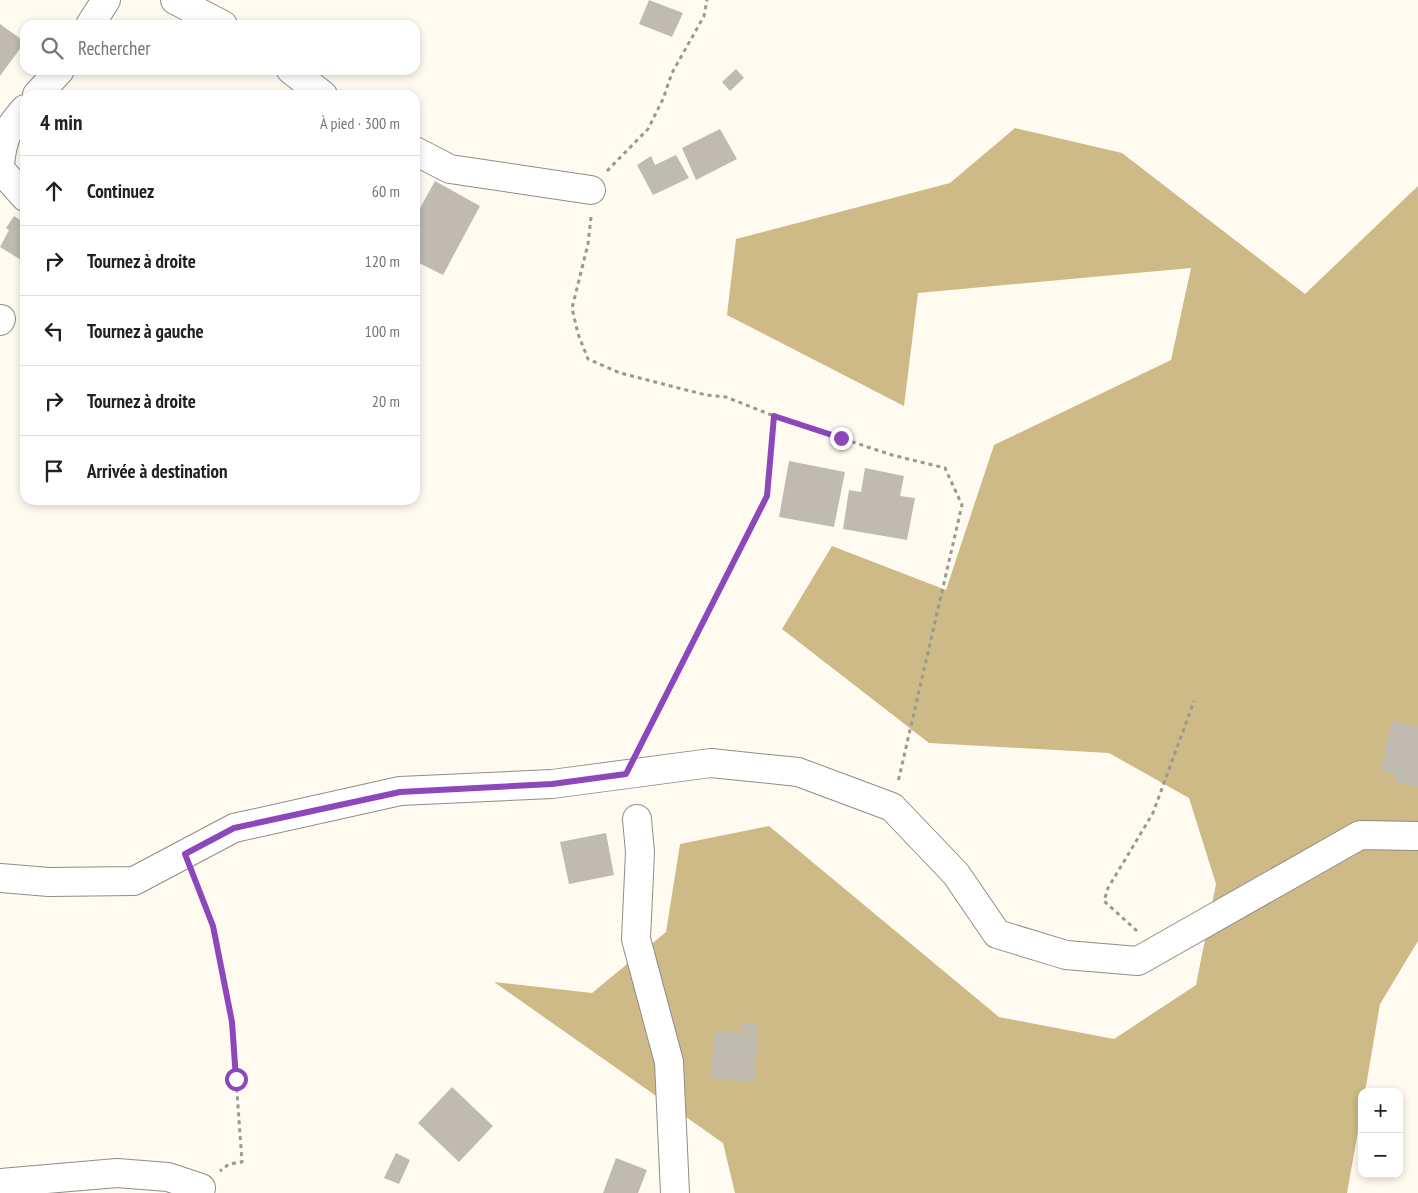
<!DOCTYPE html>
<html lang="fr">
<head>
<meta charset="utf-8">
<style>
	body { margin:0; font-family:"PT Sans Narrow",sans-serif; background:#f6f6f6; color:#202124 }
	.controls { position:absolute; right:15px; bottom:15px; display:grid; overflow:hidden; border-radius:10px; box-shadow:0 2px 8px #0003 }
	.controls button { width:45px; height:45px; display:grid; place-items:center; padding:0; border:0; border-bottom:1px solid #e0e0e0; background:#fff; color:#202124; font:25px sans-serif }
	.stop { position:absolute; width:15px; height:15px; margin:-11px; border:4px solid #8c47bb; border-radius:50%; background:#fff }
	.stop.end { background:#8c47bb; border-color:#fff; box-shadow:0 1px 5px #0008 }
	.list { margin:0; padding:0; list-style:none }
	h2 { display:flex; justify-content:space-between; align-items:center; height:65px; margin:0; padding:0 20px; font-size:21px }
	h2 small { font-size:16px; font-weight:400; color:#757577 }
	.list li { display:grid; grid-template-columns:32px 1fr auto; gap:15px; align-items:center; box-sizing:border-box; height:70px; padding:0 20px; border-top:1px solid #e0e0e0 }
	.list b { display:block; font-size:19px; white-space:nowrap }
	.list em { font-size:16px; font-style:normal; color:#757577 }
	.icon { flex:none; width:28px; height:28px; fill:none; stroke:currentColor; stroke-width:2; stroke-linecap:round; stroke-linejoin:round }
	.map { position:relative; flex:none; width:1418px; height:1193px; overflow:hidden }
	.search { position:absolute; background:#fff; box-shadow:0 2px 8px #0003; left:20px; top:20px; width:400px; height:55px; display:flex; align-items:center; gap:12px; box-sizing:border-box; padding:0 18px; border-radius:15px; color:#757577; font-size:19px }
	.panel { position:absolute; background:#fff; box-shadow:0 2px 8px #0003; left:20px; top:90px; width:400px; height:415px; border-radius:15px }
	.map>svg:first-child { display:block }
	.forest { fill:#cdba86 }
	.building { fill:#bfbbb1 }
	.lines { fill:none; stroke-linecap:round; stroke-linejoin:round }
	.minor-casing { stroke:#918d84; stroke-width:30 }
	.path { stroke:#9b9891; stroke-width:3; stroke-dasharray:4 4; stroke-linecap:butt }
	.minor { stroke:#fff; stroke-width:28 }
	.route { stroke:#8c47bb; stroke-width:6 }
</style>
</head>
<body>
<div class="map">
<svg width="1418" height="1193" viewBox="0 0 1418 1193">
	<rect width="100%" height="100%" fill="#fffbf1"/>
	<path class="forest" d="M1015,128L1122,153L1305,294L1418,186V941L1380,1004L1365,1092H1362V1109L1347,1193H735L723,1143L494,982L592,993L666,932L680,844L769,826L999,1017L1114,1039L1196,985L1216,884L1189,798L1109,753L929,743L782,629L832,546L946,590L994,445L1171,360L1191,268L918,293L904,406L727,315L736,239L950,183Z"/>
	<path class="building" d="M649,0L683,13L672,37L639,24Z
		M0,24L25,42L0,76Z
		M736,69L744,78L730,91L722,82Z
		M720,129L737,159L696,180L682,148Z
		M676,155L689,178L653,195L637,165L651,156L655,165Z
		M435,181L480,206L443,275L415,261V217Z
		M14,216L25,223V254L21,260L0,247L9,230L6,228Z
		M789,461L845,472L834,527L779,517Z
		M865,468L904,476L900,496L915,498L907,540L843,529L849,490L861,492Z
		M1392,721L1418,727V787L1394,782L1396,774L1381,771Z
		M606,833L614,875L569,884L560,842Z
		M741,1022L758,1024L757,1033L740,1031Z
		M715,1031L758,1035L754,1082L710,1078Z
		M452,1087L493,1126L459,1162L418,1123Z
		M396,1153L410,1160L399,1184L384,1178Z
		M616,1158L647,1170L638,1193H603Z"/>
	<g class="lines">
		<g class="minor-casing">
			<path id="minor" d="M175,0L223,25
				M90,25L106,0
				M291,70L323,95
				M37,95L60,70
				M415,151L450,169L591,190
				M0,164C3,137 7,129 25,109
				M0,169L25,197
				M0,321L1,319
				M637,819L640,852L636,939L669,1062L675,1193
				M0,878L49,882L134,881L234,828L400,791L552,784L711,763L798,772L892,807L956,874L997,934L1066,955L1138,961L1360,835L1418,836
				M0,1183L117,1173L168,1177L201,1188"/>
		</g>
		<path class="path" d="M607,171L648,129L663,99L672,73L704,16L707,0
			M591,217L588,244L572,308L578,334L588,359L620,373L706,395L726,397L774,416L892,455L945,468L962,505L898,782
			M639,747L767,496L774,416
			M194,878L213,926L232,1022L242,1162L229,1164L220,1171
			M1137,931L1104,901L1108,888L1153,813L1194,701"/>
		<use href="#minor" class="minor"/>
	</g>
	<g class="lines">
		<path class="route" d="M236,1079L232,1022L213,926L185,854L234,828L400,792L552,784L626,774L767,496L774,416L841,438"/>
	</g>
</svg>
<div class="controls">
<button>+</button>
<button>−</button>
</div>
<div class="stop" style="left:236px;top:1079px"></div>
<div class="stop end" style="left:841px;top:438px"></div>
<div class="search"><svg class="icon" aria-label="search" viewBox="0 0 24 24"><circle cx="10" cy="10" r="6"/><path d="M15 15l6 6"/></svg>Rechercher</div>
<section class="panel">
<h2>4 min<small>À pied · 300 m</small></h2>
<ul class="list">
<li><svg class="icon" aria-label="ahead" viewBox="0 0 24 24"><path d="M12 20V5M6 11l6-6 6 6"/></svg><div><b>Continuez</b></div><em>60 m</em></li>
<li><svg class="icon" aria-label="right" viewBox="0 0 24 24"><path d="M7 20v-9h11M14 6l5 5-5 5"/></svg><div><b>Tournez à droite</b></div><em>120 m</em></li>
<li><svg class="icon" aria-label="left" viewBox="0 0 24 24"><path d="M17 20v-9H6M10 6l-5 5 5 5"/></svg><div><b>Tournez à gauche</b></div><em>100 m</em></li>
<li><svg class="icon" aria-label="right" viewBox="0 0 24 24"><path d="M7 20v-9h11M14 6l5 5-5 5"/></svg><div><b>Tournez à droite</b></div><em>20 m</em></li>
<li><svg class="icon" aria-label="arrive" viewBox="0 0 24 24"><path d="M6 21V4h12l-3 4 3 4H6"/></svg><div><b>Arrivée à destination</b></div></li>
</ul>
</section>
</div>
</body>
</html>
